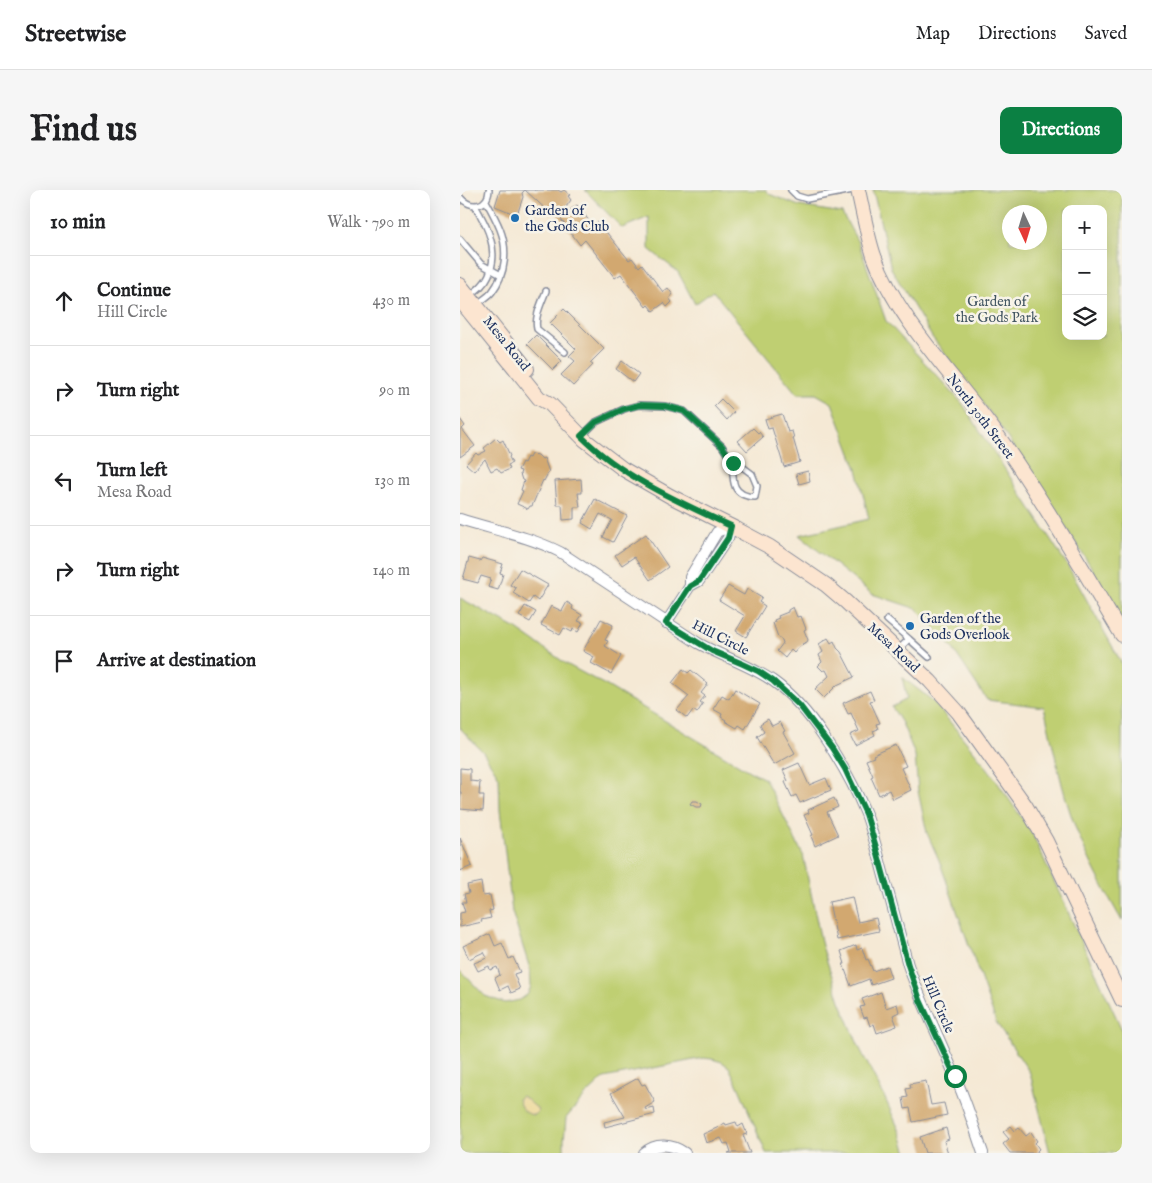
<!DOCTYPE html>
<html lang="en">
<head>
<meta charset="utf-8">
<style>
	body { margin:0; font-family:"IM FELL English",serif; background:#f6f6f6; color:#202124 }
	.controls { position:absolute; right:15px; top:15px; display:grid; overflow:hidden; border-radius:10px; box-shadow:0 5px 20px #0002 }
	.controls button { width:45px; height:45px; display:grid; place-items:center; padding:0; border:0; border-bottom:1px solid #e0e0e0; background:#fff; color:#202124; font:25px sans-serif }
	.compass { position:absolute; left:542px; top:15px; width:45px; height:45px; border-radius:50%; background:#fff; box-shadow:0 5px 20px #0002; rotate:176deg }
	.stop { position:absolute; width:15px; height:15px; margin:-11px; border:4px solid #0b8043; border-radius:50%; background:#fff }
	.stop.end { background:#0b8043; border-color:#fff; box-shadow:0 1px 5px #0008 }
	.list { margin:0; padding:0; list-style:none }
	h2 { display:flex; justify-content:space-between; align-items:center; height:65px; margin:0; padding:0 20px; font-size:21px }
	h2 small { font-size:16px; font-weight:400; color:#757577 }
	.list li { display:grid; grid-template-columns:32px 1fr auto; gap:15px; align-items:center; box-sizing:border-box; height:90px; padding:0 20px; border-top:1px solid #e0e0e0 }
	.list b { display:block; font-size:19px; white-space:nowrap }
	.list p { margin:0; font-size:16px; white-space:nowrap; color:#757577 }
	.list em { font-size:16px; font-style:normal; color:#757577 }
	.icon { flex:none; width:28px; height:28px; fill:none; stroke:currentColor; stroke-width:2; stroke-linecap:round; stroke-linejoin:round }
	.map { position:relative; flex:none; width:662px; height:963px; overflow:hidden; border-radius:10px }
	header { display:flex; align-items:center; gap:30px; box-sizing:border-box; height:70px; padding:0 25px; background:#fff; border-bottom:1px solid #e0e0e0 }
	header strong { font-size:24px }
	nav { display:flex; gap:28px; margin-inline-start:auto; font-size:18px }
	.intro { display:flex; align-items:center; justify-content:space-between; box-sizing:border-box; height:120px; padding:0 30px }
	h1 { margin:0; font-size:35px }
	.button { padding:12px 22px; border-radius:10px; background:#0b8043; color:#fff; font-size:18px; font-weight:700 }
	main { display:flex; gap:30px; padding:0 30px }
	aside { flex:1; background:#fff; border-radius:10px; box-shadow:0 5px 20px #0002 }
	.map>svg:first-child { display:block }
	.green { fill:#bfcf72; stroke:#6d7f68; fill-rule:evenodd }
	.sand { fill:#eeda9e; stroke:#84847e }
	.building { fill:#d2a870 }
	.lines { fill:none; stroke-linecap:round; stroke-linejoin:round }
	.lane-casing { stroke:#888c9a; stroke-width:8 }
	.street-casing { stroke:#888c9a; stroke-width:12 }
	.secondary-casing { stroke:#888c9a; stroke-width:16 }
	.lane { stroke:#fff; stroke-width:5 }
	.street { stroke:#fff; stroke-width:10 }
	.secondary { stroke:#fce5d0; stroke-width:14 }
	.route { stroke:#0b8043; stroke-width:6 }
	.poi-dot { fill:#1f6fb2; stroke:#f7f3e8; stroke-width:2 }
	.labels { text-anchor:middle; stroke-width:5; stroke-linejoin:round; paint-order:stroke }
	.poi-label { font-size:14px; fill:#1b2f5e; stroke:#f7f3e8; text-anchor:start }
	.park-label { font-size:14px; fill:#445763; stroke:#f7f3e8 }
	.street-label { font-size:14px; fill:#1b2f5e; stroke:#f7f3e8 }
</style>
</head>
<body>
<header>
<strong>Streetwise</strong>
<nav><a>Map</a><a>Directions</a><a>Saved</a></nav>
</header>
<div class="intro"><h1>Find us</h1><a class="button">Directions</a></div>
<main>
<aside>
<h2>10 min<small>Walk · 790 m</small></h2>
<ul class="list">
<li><svg class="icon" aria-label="ahead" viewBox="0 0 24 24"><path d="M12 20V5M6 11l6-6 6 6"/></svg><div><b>Continue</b><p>Hill Circle</p></div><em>430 m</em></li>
<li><svg class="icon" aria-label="right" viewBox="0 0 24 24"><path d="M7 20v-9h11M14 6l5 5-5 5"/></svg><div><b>Turn right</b></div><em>90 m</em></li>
<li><svg class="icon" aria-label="left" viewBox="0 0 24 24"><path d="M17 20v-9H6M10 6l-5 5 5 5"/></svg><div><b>Turn left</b><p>Mesa Road</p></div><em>130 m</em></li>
<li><svg class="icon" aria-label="right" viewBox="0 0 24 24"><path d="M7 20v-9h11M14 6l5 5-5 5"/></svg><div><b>Turn right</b></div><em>140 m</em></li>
<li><svg class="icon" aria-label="arrive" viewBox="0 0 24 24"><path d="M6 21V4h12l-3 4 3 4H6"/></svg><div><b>Arrive at destination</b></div></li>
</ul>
</aside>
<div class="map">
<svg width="662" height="963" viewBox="0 0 662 963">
	<rect width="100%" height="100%" fill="#f7f3e8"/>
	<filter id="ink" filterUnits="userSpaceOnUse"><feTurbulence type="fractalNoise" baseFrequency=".02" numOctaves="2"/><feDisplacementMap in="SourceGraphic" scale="10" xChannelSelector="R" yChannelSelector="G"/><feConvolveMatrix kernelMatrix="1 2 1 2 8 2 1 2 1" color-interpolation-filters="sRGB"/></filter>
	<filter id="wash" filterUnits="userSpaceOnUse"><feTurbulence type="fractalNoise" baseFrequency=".0096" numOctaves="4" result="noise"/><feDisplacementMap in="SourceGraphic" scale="20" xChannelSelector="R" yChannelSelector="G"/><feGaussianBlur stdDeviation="1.12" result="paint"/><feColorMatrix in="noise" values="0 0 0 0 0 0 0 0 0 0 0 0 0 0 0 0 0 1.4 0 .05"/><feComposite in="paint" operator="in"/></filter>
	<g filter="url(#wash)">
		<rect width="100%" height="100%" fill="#f5e9d5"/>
		<path class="green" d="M125,0H306L309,4L339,16L382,23L399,54L426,131L502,213L608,376L662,474V731C645,701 629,671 616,639C601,600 594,558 584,517L527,510L493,459L457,419L412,404L339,345L409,329L397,279L372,213L356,204H337L253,101L235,114L218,82L189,59V27L162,38Z
			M413,0H662V433L630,375L537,232L472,147L431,78ZM606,19H643V146H606ZM550,22H580V52H550Z
			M0,408L55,438L108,475L147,496L289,581L305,589L343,665L362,756L380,811L399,857L424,906L441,944L447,963H306L279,898L269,877L262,872L252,869L243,868L144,888L125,906L106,928L104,950V963H0V780L25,806L45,813L60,810L68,804L71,796L70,779L52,722L40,620L39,587L23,562L0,538Z
			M442,487L473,511L529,580L572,643L662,840V963H590L570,883L536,832L479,670L467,643L458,601L455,565L442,533L432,517L447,509Z"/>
		<path class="sand" d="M62,906C68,909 72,915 77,918L78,922L75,925C66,925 60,918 58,909Z"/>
		<g id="blocks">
			<path class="building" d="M40,0H74L75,1L77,0H98L101,2L104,0L110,5L108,6L111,10L106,17L109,21L117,15L133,36L138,32L169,70L172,68L179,77L182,74L203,102L208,98L213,105L209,108L212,112L207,117L204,113L193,121L188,115L186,117L161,84L155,88L125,50L120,55L94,20L91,24L65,0L62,3L63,7L57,25L35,16Z
				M104,119L144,159L130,173L133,175L113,196L101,185L115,171L109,166L116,159L90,133Z
				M76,145L102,171L93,180L67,154Z
				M162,171L179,184L173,192L156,179Z
				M261,209L274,222L267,230L254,216Z
				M322,224L328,242L332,241L334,248H333L340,272L324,277L312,238L308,239L305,229Z
				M0,229L5,236L2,239L15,256L0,267Z
				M293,238L298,243L299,242L303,247L287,261L278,251Z
				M36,248L40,252L43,250L50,266L49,267L52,273L48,275L50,279L41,283L37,278L31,281L25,269L14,281L6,274L16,263L18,265L26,261L24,258Z
				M71,264L78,265L82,269L84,268L89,282L88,283L84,291L83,290L72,316H70L68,319L57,314L63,301L61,300L64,291L62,290L60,284L61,281L58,280L62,272L64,273L67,267L69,268Z
				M348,281L350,291L339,294L336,284Z
				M121,289L122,303H118L120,317H114V329L103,330L102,315H97L95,291Z
				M135,309L167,326L153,352L143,347L152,330L140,324L132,339L122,333Z
				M186,344L208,377L190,390L174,367L162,375L155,365Z
				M9,368L20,371L22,368L43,374L40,383L43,384L38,400L28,397L31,389L21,386L18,393L3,389Z
				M60,379L88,395L78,411L73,407L69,413L53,403L56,398L50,395Z
				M268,396L284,405L287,399L302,408L299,412L305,416L286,447L276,441L285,426L259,410Z
				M107,412L113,416L112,419L122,425L118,431L123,433L118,442L113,439L112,442L104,438L100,445L81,435L91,416L102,421Z
				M65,416L76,422L70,432L59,426Z
				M333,417L337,427L341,426L346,439L344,440L348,450L347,452L342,454L343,455L339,457L334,463L331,460L325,468L317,461L323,453L322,450L318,447L313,433L315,432L314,430L319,428L318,426L328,422V420Z
				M141,429L153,435L145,450L148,451L145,456L161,466L151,484L131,473L134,467L123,461Z
				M368,448L371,453L374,451L377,458L381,462L394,487L377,495L364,508L355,499L369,486L366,480L363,481L358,476L362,472L359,465L363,462L359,454Z
				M223,479L228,483L231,480L248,494L241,503L245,506L240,512L243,514L237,523L233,520L227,528L217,520L229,506L212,493Z
				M275,499L300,514L285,539L279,535L277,538L265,531L266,530L261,527L262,524L253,519L262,505L269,509Z
				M410,501L414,510L410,511L420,533L416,534L418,539L413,541L415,545L395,555L390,545L399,541L391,523L388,524L383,513Z
				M308,529L312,536L320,532L325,541L323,542L335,563L314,575L297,547L304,542L300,534Z
				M436,555L446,576L441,578L451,600L433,609L429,600L419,605L411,587L413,586L406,570L414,567L413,565Z
				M339,573L349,595L366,588L371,600L340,613L336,605L332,607L325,592L328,591L323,580Z
				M0,578L10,579V591L20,592L19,605H24L23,621L0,619L1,602H0Z
				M374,608L378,617L367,622L378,645L355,656L351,646L353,645L344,625L349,623L348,620Z
				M232,611H237L242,614L241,617H236L230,614Z
				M0,648L12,676L0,681Z
				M21,692L23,706L30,705L33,720L29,721L31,728L21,730L22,732L0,737V723L5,722L2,712H6L4,704L9,703L7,695Z
				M392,707L398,732L416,728L419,741L377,750L369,712Z
				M30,744L35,756L42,753L49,769L53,767L60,782L54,784L60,799L51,803L48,796L40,800L35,788L40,785L37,777L30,780L29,776L18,781L14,773L27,768L24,762L9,769L3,756Z
				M396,755L397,760L402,758L406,770L408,769L413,781L427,776L431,788L411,795L409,789L391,796L383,774H385L381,761Z
				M421,802L426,818L437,814L439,822L433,825L437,836L417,843L414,834L410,836L407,827L404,828L400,817L405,816L402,809Z
				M178,888L182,895L185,894L195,912L185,918L186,920L194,918L195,924L145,937L144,932L165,927L151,903Z
				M466,891L471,915L484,913L487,925L453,932L450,918L445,919L443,908L448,907L446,899L451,898L450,894Z
				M276,932L278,937L283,934L287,944L283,945L290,963H268L271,962L268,953L264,954L261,948L246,953L243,944L259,937V936L265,933L266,935Z
				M551,936L555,941L559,938L566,946L571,942L577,951L575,953L579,959L577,961L578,963H550L543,954L549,949L543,942Z
				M486,938L489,949L484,951L488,963H465L460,947Z"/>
		</g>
	</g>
	<g filter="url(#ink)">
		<use href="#blocks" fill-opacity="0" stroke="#888c9a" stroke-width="1"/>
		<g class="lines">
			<g class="lane-casing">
				<path id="lane" d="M331,0L337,6L347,9L393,0
					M0,7C10,19 28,18 29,0
					M0,49L21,74L41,85
					M86,101C82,112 74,127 77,139L105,162
					M10,105C14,102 19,99 22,95C34,83 35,62 30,47C27,36 20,25 15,15
					M17,114C22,110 28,107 32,102C46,84 48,59 40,39C36,29 31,20 26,11
					M122,246L136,232L164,219L179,215L205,216L224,221L262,256L273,273L284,278L292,284L297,296L295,307C273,306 272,293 273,273
					M427,430L449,449
					M438,460L449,449L469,467"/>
			</g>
			<g class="street-casing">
				<path id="street" d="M0,329C34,340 68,346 100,362L238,453C263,467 290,475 313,491C334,506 350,526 364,547C381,572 395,597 406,624C414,646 419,668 425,690C433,718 440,746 448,775C461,812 479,847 494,884C506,910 514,937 523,963
					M230,396V387L257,342L271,336
					M206,433L230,396L239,391L268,348L271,336
					M184,963C196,952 212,954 225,963"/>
			</g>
			<g class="secondary-casing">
				<path id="secondary" d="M398,0C403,22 407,45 414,66C438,132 498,189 538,246C583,310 622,378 662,445
					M0,95L67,179
					M0,110L79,208L90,214L125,250L163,279L210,306L278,340L310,357L366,395L386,412L470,491L498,522L514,544L565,615L586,651L662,810"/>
			</g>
			<use href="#lane" class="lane"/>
			<use href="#street" class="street"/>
			<use href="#secondary" class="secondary"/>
		</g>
	</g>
	<g class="lines" filter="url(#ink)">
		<path class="route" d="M273,273L262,256L224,221L205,216L179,215L164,219L136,232L121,246C162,287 219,312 271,336L268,348L239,391L230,396L206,433L252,461L283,474L298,481L313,491L340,516L372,558L385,579L406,624L416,657L448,775L460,810L495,886"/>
	</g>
	<g class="poi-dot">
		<circle cx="55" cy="28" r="5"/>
		<circle cx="450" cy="436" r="5"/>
	</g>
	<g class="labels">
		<g class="poi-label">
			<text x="65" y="25">Garden of<tspan x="65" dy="16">the Gods Club</tspan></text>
			<text x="460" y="433">Garden of the<tspan x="460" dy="16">Gods Overlook</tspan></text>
		</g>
		<g class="park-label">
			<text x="537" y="116">Garden of<tspan x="537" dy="16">the Gods Park</tspan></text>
		</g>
		<g class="street-label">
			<text transform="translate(47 153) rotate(51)" y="5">Mesa Road</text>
			<text transform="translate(521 226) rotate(53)" y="5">North 30th Street</text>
			<text transform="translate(261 447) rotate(27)" y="5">Hill Circle</text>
			<text transform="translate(434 457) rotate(43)" y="5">Mesa Road</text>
			<text transform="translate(479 814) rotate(67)" y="5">Hill Circle</text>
		</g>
	</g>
</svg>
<div class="controls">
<button>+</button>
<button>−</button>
<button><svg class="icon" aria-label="layers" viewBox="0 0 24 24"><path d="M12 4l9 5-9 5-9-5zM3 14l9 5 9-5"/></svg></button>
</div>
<svg class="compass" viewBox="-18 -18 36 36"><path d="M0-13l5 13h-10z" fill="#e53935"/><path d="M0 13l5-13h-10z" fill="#757577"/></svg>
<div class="stop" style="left:495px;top:886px"></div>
<div class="stop end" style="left:273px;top:273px"></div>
</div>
</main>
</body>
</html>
